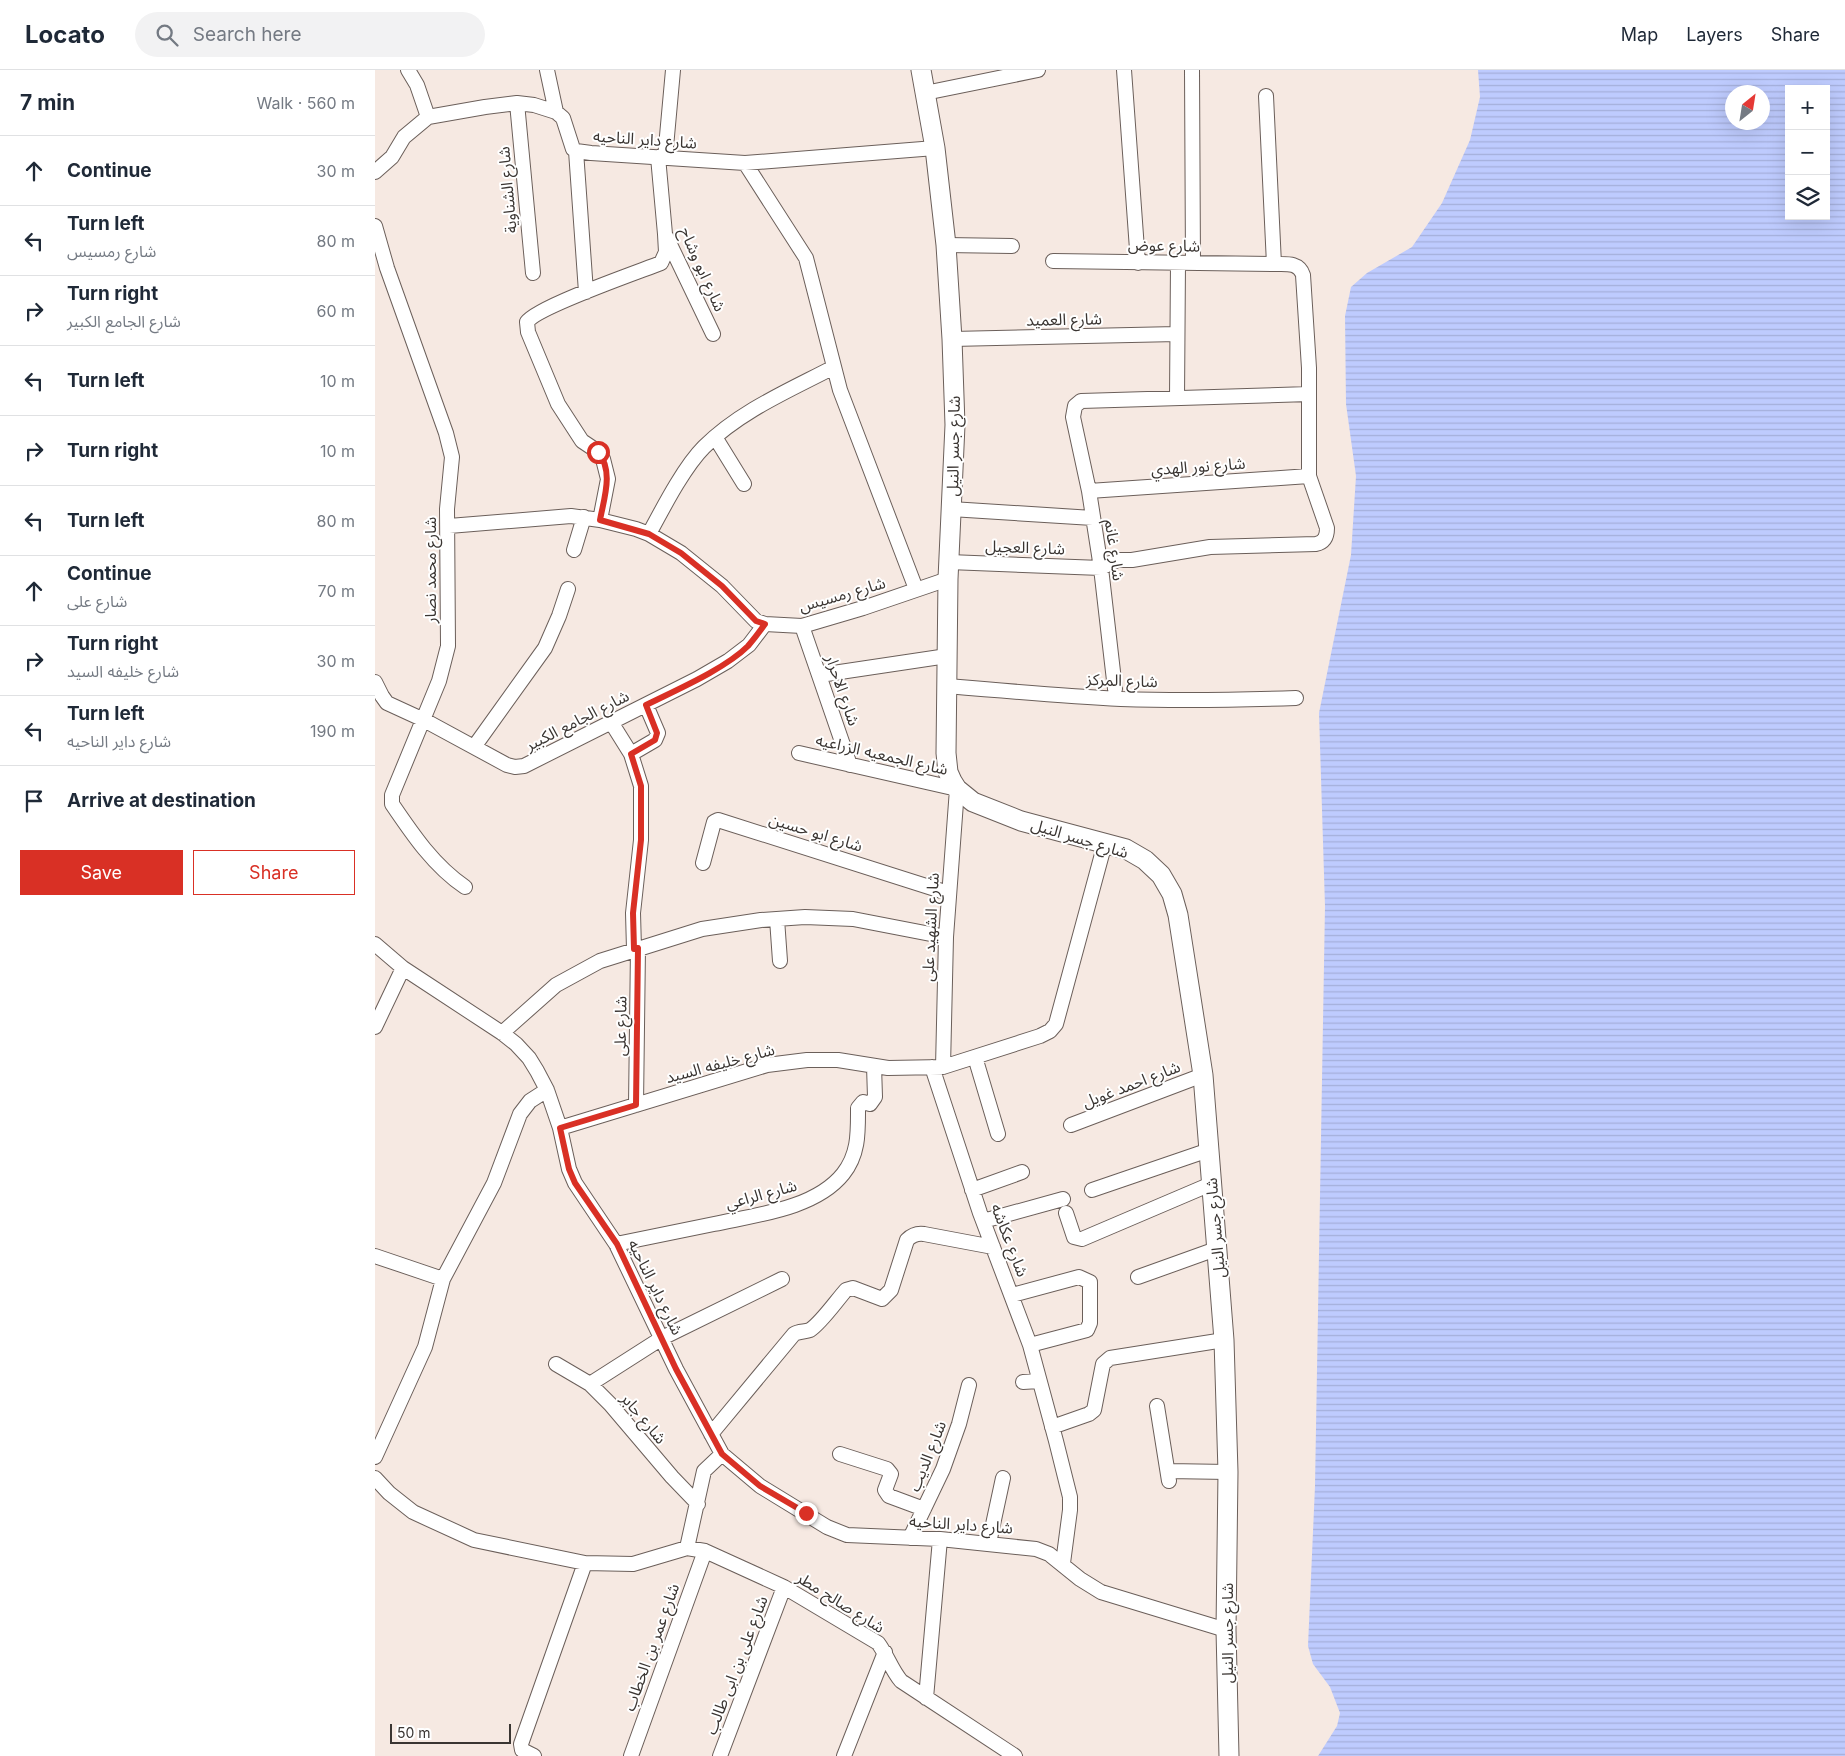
<!DOCTYPE html>
<html lang="en">
<head>
<meta charset="utf-8">
<style>
	body { margin:0; font-family:Inter,"Noto Sans Arabic",sans-serif; background:#f2f2f3; color:#1f2937 }
	.controls { position:absolute; right:15px; top:15px; display:grid; overflow:hidden; border-radius:0px; box-shadow:0 5px 20px #0002 }
	.controls button { width:45px; height:45px; display:grid; place-items:center; padding:0; border:0; border-bottom:1px solid #e0e1e3; background:#fff; color:#1f2937; font:25px sans-serif }
	.compass { position:absolute; left:1350px; top:15px; width:45px; height:45px; border-radius:50%; background:#fff; box-shadow:0 5px 20px #0002; rotate:30deg }
	.scale { position:absolute; left:15px; bottom:12px; width:121px; box-sizing:border-box; padding-left:5px; border:2px solid #3a3532; border-top:0; font-size:14px; line-height:18px; white-space:nowrap; color:#3a3532; -webkit-text-stroke:4px #fff; paint-order:stroke }
	.stop { position:absolute; width:15px; height:15px; margin:-11px; border:4px solid #d93025; border-radius:50%; background:#fff }
	.stop.end { background:#d93025; border-color:#fff; box-shadow:0 1px 5px #0008 }
	.list { margin:0; padding:0; list-style:none }
	h2 { display:flex; justify-content:space-between; align-items:center; height:65px; margin:0; padding:0 20px; font-size:21px }
	h2 small { font-size:16px; font-weight:400; color:#747a83 }
	.list li { display:grid; grid-template-columns:32px 1fr auto; gap:15px; align-items:center; box-sizing:border-box; height:70px; padding:0 20px; border-top:1px solid #e0e1e3 }
	.list b { display:block; font-size:19px; white-space:nowrap }
	.list p { margin:0; font-size:16px; white-space:nowrap; color:#747a83 }
	.list em { font-size:16px; font-style:normal; color:#747a83 }
	.actions { display:flex; gap:10px; padding:15px 20px }
	.actions a { flex:1; padding:11px 0; border:1px solid #d93025; border-radius:0px; text-align:center; font-size:18px; color:#d93025 }
	.actions .main { background:#d93025; color:#fff }
	.icon { flex:none; width:28px; height:28px; fill:none; stroke:currentColor; stroke-width:2; stroke-linecap:round; stroke-linejoin:round }
	.map { position:relative; flex:none; width:1470px; height:1686px; overflow:hidden }
	header { display:flex; align-items:center; gap:30px; box-sizing:border-box; height:70px; padding:0 25px; background:#fff; border-bottom:1px solid #e0e1e3 }
	header strong { font-size:24px }
	nav { display:flex; gap:28px; margin-inline-start:auto; font-size:18px }
	.search { width:350px; height:45px; background:#f2f2f3; display:flex; align-items:center; gap:12px; box-sizing:border-box; padding:0 18px; border-radius:28px; color:#747a83; font-size:19px }
	main { display:flex }
	aside { flex:1; background:#fff }
	.map>svg:first-child { display:block }
	.water { fill:url(#water-rules); fill-rule:evenodd }
	.lines { fill:none; stroke-linecap:round; stroke-linejoin:round }
	.street-casing { stroke:#6b5f5a; stroke-width:16 }
	.secondary-casing { stroke:#6b5f5a; stroke-width:21 }
	.street { stroke:#fff; stroke-width:14 }
	.secondary { stroke:#fff; stroke-width:19 }
	.route { stroke:#d93025; stroke-width:6 }
	.labels { text-anchor:middle; stroke-width:4; stroke-linejoin:round; paint-order:stroke }
	.street-label { font-size:16px; fill:#3a3532; stroke:#fff }
</style>
</head>
<body>
<header>
<strong>Locato</strong>
<div class="search"><svg class="icon" aria-label="search" viewBox="0 0 24 24"><circle cx="10" cy="10" r="6"/><path d="M15 15l6 6"/></svg>Search here</div>
<nav><a>Map</a><a>Layers</a><a>Share</a></nav>
</header>
<main>
<aside>
<h2>7 min<small>Walk · 560 m</small></h2>
<ul class="list">
<li><svg class="icon" aria-label="ahead" viewBox="0 0 24 24"><path d="M12 20V5M6 11l6-6 6 6"/></svg><div><b>Continue</b></div><em>30 m</em></li>
<li><svg class="icon" aria-label="left" viewBox="0 0 24 24"><path d="M17 20v-9H6M10 6l-5 5 5 5"/></svg><div><b>Turn left</b><p>شارع رمسيس</p></div><em>80 m</em></li>
<li><svg class="icon" aria-label="right" viewBox="0 0 24 24"><path d="M7 20v-9h11M14 6l5 5-5 5"/></svg><div><b>Turn right</b><p>شارع الجامع الكبير</p></div><em>60 m</em></li>
<li><svg class="icon" aria-label="left" viewBox="0 0 24 24"><path d="M17 20v-9H6M10 6l-5 5 5 5"/></svg><div><b>Turn left</b></div><em>10 m</em></li>
<li><svg class="icon" aria-label="right" viewBox="0 0 24 24"><path d="M7 20v-9h11M14 6l5 5-5 5"/></svg><div><b>Turn right</b></div><em>10 m</em></li>
<li><svg class="icon" aria-label="left" viewBox="0 0 24 24"><path d="M17 20v-9H6M10 6l-5 5 5 5"/></svg><div><b>Turn left</b></div><em>80 m</em></li>
<li><svg class="icon" aria-label="ahead" viewBox="0 0 24 24"><path d="M12 20V5M6 11l6-6 6 6"/></svg><div><b>Continue</b><p>شارع على</p></div><em>70 m</em></li>
<li><svg class="icon" aria-label="right" viewBox="0 0 24 24"><path d="M7 20v-9h11M14 6l5 5-5 5"/></svg><div><b>Turn right</b><p>شارع خليفه السيد</p></div><em>30 m</em></li>
<li><svg class="icon" aria-label="left" viewBox="0 0 24 24"><path d="M17 20v-9H6M10 6l-5 5 5 5"/></svg><div><b>Turn left</b><p>شارع داير الناحيه</p></div><em>190 m</em></li>
<li><svg class="icon" aria-label="arrive" viewBox="0 0 24 24"><path d="M6 21V4h12l-3 4 3 4H6"/></svg><div><b>Arrive at destination</b></div></li>
</ul>
<div class="actions"><a class="main">Save</a><a>Share</a></div>
</aside>
<div class="map">
<svg width="1470" height="1686" viewBox="0 0 1470 1686">
	<defs>
		<pattern id="water-rules" width="6" height="5" patternUnits="userSpaceOnUse" patternTransform="scale(1.25)"><rect width="6" height="5" fill="#becbfe"/><path d="M0 2.5h6" fill="none" stroke="#a4afda"/></pattern>
	</defs>
	<rect width="100%" height="100%" fill="#f6e9e2"/>
	<path class="water" d="M1103,0H1470V1686H943L962,1656L965,1643L955,1617L938,1594L933,1576L940,1416L950,836L944,643L976,485L981,406L971,334L970,246L976,217L992,203L1037,177L1067,133L1095,70L1105,27ZM1414,19H1451V146H1414ZM1358,22H1388V52H1358Z"/>
	<g class="lines">
		<g class="street-casing">
			<path id="street" d="M33,0L42,15L53,47
				M172,0L181,42
				M749,0L763,193
				M817,0L818,193
				M550,23L663,0
				M891,26L899,194
				M142,33L158,203
				M201,81L211,222
				M283,87L290,164L338,264
				M290,88L298,0
				M370,93L431,188L465,320L541,519
				M0,102L17,87L29,67L53,47L110,37L142,33L159,35L181,42L188,48L198,79L201,81L216,83L370,93L560,78
				M0,156L12,198L71,363L77,387L72,439L73,576L64,611L17,725V734C38,765 59,796 90,817
				M571,175L637,176
				M577,269L802,264
				M802,328L803,193
				M340,367L369,414
				M714,421L934,406
				M576,439L718,448
				M225,450L233,409L228,389L222,381L207,371L183,334L153,262L152,252C162,237 263,202 286,193L291,182L290,164
				M74,456L196,446L225,450L261,459L274,464L306,483L347,516L381,551L390,554L427,556L488,538L573,509
				M274,464C288,438 309,397 329,377C365,341 415,320 459,297
				M199,480L209,447
				M574,492L726,498L742,490H757L835,477L941,474C950,472 952,466 952,458L934,406V298L928,205C924,192 911,194 899,194L678,191
				M427,556L475,695
				M445,605L572,586
				M0,612L7,626L12,633L49,650L132,695L140,697L149,696L322,609L353,591L374,575L390,554
				M572,616C630,621 688,626 746,629C805,631 863,630 921,628
				M740,619L726,498L714,421L698,347L700,336L706,331L934,324
				M236,652L256,684L266,716V770L258,843L259,879
				M99,677L170,578L184,546L193,519
				M424,683L582,719L571,867L568,997
				M256,684L280,670L283,663L271,635
				M328,793L339,752L343,750L573,823
				M402,849L405,891
				M0,874L28,898L127,963L141,974L154,988L162,1001L172,1020L185,1058L194,1099L200,1113L241,1174L301,1299L347,1384L385,1416L452,1457L472,1465L565,1469L661,1479L674,1484L705,1509L726,1522L851,1560
				M0,957L28,898
				M127,963L181,915L225,891L327,859L386,850L430,847L478,849L571,867
				M600,987L623,1064
				M557,997L605,1143L655,1275L681,1371L695,1427V1440L688,1493
				M261,1035L263,878
				M696,1055L828,1005
				M185,1058L392,995L432,990H463L513,998L568,997L665,966L675,961L681,954L730,773
				M597,1120L647,1102
				M717,1120L834,1080
				M691,1143L699,1167L707,1169L836,1114
				M608,1151L688,1129
				M241,1174C274,1167 306,1161 339,1154C380,1145 440,1139 468,1104C484,1084 483,1062 483,1038L488,1032L495,1034L500,1027L499,996
				M0,1186L68,1209
				M763,1207L841,1179
				M637,1225L704,1207L715,1212V1253L712,1260L655,1275
				M181,1294L215,1314L235,1334L297,1407L323,1434
				M648,1312L664,1311
				M215,1314L287,1268L407,1209
				M782,1336L794,1411
				M677,1357L714,1344L719,1340L728,1294L735,1288L849,1270
				M336,1364L419,1264C424,1261 430,1262 435,1260C446,1253 462,1230 471,1220L478,1218L507,1229L516,1220L532,1170C537,1165 542,1163 549,1164L618,1177
				M465,1384L512,1399L516,1404L510,1420L514,1426L549,1439
				M0,1387L50,1277L68,1209L119,1113L145,1044L155,1031L172,1020
				M793,1401L853,1402
				M0,1408L14,1423L38,1442L99,1470L210,1493L258,1494L312,1478L330,1481L409,1517L503,1573C512,1585 516,1599 526,1611L640,1686
				M535,1468L568,1399L584,1354L594,1315
				M614,1473L628,1408
				M312,1478L329,1401L347,1384
				M551,1628L565,1469
				M159,1686L147,1680L146,1674L210,1493
				M256,1686L330,1481
				M345,1686L409,1517
				M469,1686L510,1582"/>
		</g>
		<g class="secondary-casing">
			<path id="secondary" d="M546,0L560,78L571,175L577,269L580,355L573,509L571,683L573,702L577,711L582,719L598,732L646,751L751,779L770,790L786,805L797,824L803,845L828,1005L849,1270L853,1402L851,1560L854,1686"/>
		</g>
		<use href="#street" class="street"/>
		<use href="#secondary" class="secondary"/>
	</g>
	<g class="lines">
		<path class="route" d="M223,382C239,401 229,428 225,450L274,464L306,483L347,516L381,551L390,554C385,561 379,569 373,576C350,599 301,620 271,635L282,663L280,670L256,684L266,716V770L258,843L259,879L263,878L261,1035L185,1058L194,1099L200,1113L242,1174L301,1299L347,1384L385,1416L431,1443"/>
	</g>
	<g class="labels">
		<g class="street-label">
			<text transform="translate(270 69) rotate(4)" y="6">شارع داير الناحيه</text>
			<text transform="translate(132 120) rotate(-95)" y="6">شارع الشناوية</text>
			<text transform="translate(789 175) rotate(1)" y="6">شارع عوض</text>
			<text transform="translate(328 199) rotate(66)" y="6">شارع ابو وشاح</text>
			<text transform="translate(689 249) rotate(-1)" y="6">شارع العميد</text>
			<text transform="translate(578 376) rotate(-89)" y="6">شارع جسر النيل</text>
			<text transform="translate(823 396) rotate(-4)" y="6">شارع نور الهدي</text>
			<text transform="translate(650 477) rotate(2)" y="6">شارع العجيل</text>
			<text transform="translate(740 480) rotate(82)" y="6">شارع غانم</text>
			<text transform="translate(55 500) rotate(-90)" y="6">شارع محمد نصار</text>
			<text transform="translate(467 524) rotate(-16)" y="6">شارع رمسيس</text>
			<text transform="translate(747 610) rotate(2)" y="6">شارع المركز</text>
			<text transform="translate(468 620) rotate(71)" y="6">شارع الاحرار</text>
			<text transform="translate(202 650) rotate(-27)" y="6">شارع الجامع الكبير</text>
			<text transform="translate(507 684) rotate(13)" y="6">شارع الجمعيه الزراعيه</text>
			<text transform="translate(441 762) rotate(17)" y="6">شارع ابو حسين</text>
			<text transform="translate(705 768) rotate(17)" y="6">شارع جسر النيل</text>
			<text transform="translate(555 857) rotate(-87)" y="6">شارع الشهيد على</text>
			<text transform="translate(245 956) rotate(-89)" y="6">شارع على</text>
			<text transform="translate(345 993) rotate(-15)" y="6">شارع خليفه السيد</text>
			<text transform="translate(756 1014) rotate(-21)" y="6">شارع احمد غويل</text>
			<text transform="translate(386 1124) rotate(-15)" y="6">شارع الراعي</text>
			<text transform="translate(840 1158) rotate(-95)" y="6">شارع جسر النيل</text>
			<text transform="translate(635 1170) rotate(69)" y="6">شارع عكاشه</text>
			<text transform="translate(281 1217) rotate(64)" y="6">شارع داير الناحيه</text>
			<text transform="translate(269 1348) rotate(50)" y="6">شارع جابر</text>
			<text transform="translate(552 1386) rotate(-68)" y="6">شارع الديب</text>
			<text transform="translate(586 1454) rotate(4)" y="6">شارع داير الناحيه</text>
			<text transform="translate(466 1532) rotate(32)" y="6">شارع صالح مطر</text>
			<text transform="translate(852 1563) rotate(-90)" y="6">شارع جسر النيل</text>
			<text transform="translate(276 1577) rotate(-70)" y="6">شارع عمر بن الخطاب</text>
			<text transform="translate(361 1595) rotate(-69)" y="6">شارع على بن ابى طالب</text>
		</g>
	</g>
</svg>
<div class="controls">
<button>+</button>
<button>−</button>
<button><svg class="icon" aria-label="layers" viewBox="0 0 24 24"><path d="M12 4l9 5-9 5-9-5zM3 14l9 5 9-5"/></svg></button>
</div>
<svg class="compass" viewBox="-18 -18 36 36"><path d="M0-13l5 13h-10z" fill="#e53935"/><path d="M0 13l5-13h-10z" fill="#747a83"/></svg>
<div class="scale">50 m</div>
<div class="stop" style="left:223px;top:382px"></div>
<div class="stop end" style="left:431px;top:1443px"></div>
</div>
</main>
</body>
</html>
